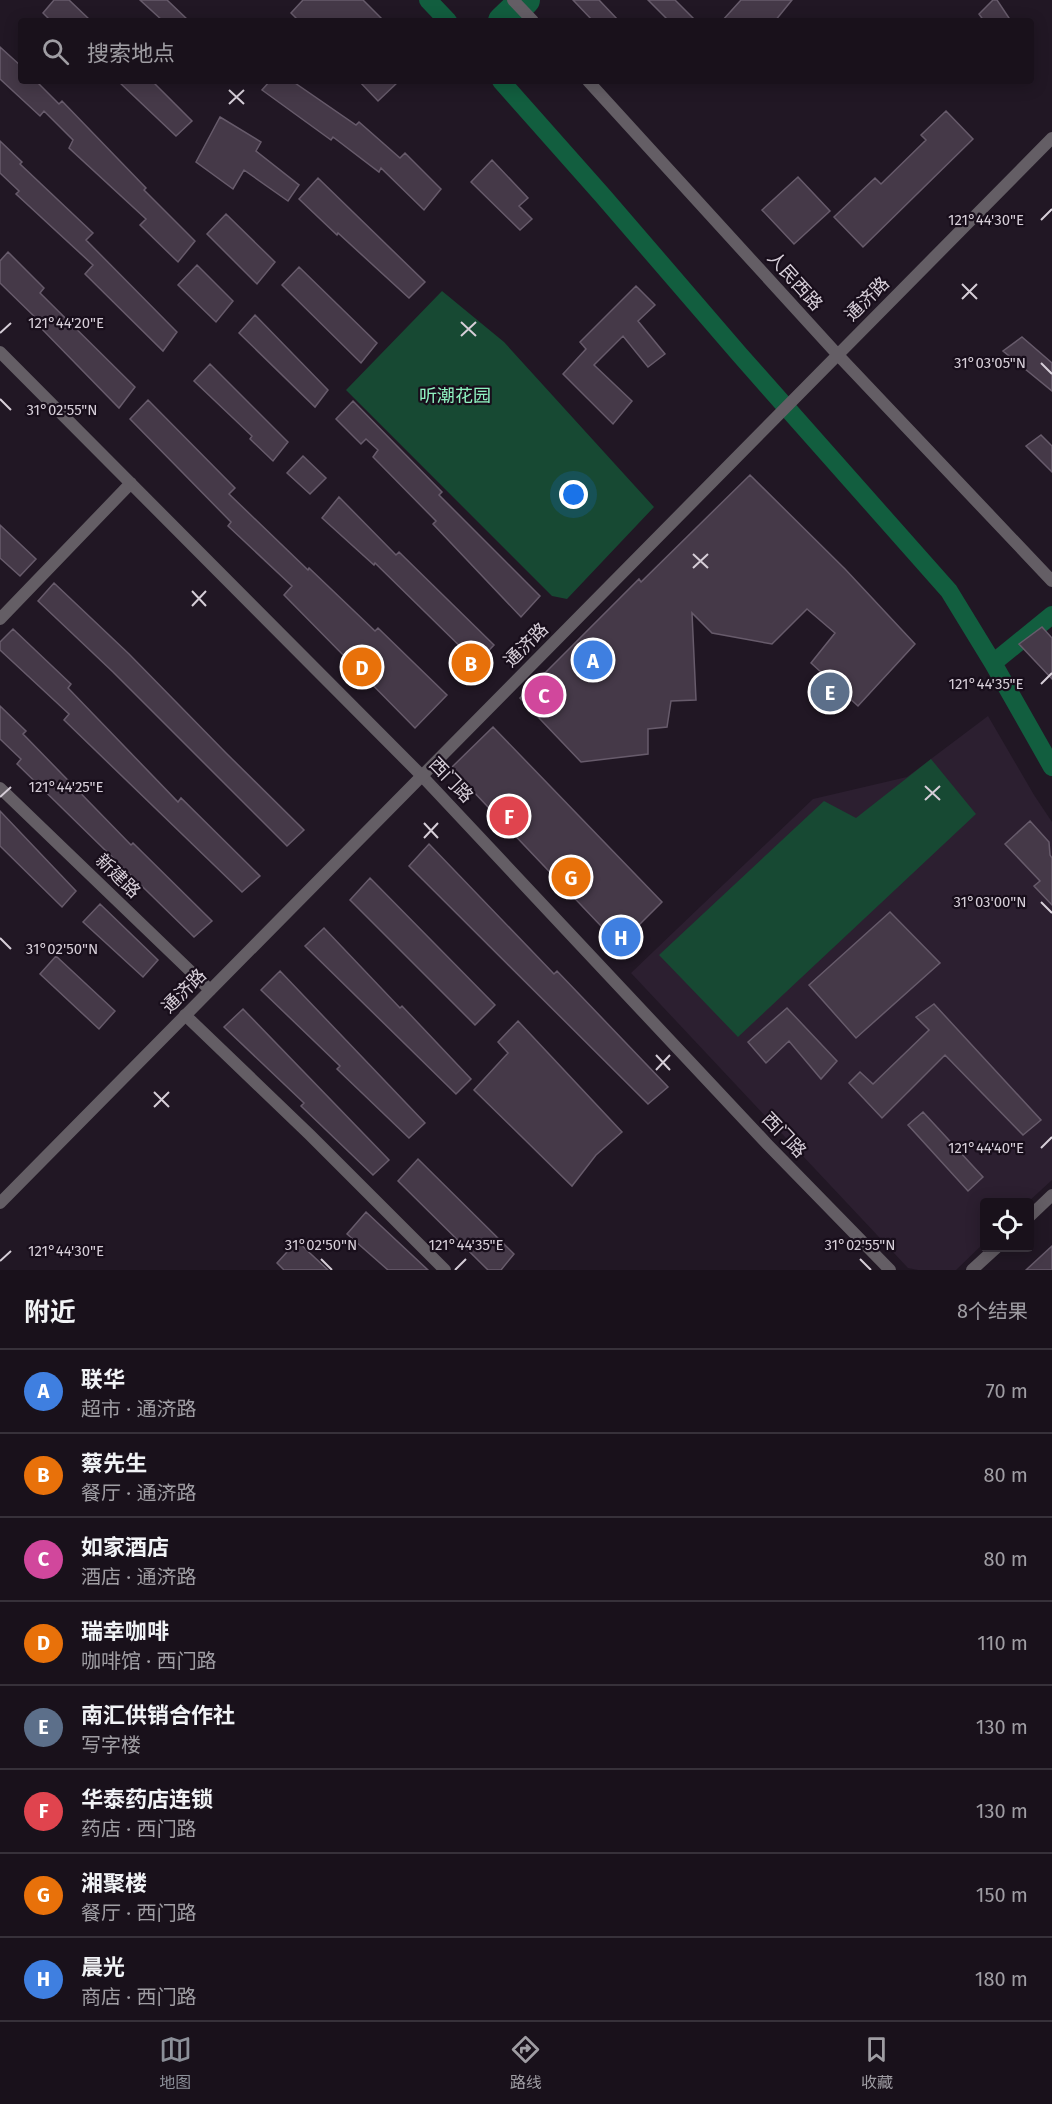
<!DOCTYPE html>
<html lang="zh">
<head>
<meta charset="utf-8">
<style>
	body { margin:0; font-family:"Fira Sans","Noto Sans SC",sans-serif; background:#261f28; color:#f1f3f6 }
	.controls { position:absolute; right:18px; bottom:18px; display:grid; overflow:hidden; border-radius:6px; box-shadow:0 3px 15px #0003 }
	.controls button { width:54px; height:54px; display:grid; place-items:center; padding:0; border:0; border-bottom:2px solid #37313a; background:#19111b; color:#f1f3f6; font:30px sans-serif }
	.you { position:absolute; left:574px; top:495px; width:21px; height:21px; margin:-15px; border:4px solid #fff; border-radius:50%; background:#1a73e8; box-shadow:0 0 0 9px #1a73e833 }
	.badge { display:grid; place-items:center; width:39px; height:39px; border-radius:50%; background:#8c9099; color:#fff; font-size:20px; font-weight:700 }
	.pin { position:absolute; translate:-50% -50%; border:3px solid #fff; box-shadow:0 2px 6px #0006 }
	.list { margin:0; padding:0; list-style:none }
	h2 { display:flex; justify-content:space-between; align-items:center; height:78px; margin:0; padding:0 24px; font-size:26px }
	h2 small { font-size:20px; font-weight:400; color:#9f9da3 }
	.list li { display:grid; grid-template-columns:39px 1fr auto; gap:18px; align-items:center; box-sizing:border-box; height:84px; padding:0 24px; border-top:2px solid #37313a }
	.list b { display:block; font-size:22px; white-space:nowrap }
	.list p { margin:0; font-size:20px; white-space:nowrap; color:#9f9da3 }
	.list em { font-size:20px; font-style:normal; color:#9f9da3 }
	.icon { flex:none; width:33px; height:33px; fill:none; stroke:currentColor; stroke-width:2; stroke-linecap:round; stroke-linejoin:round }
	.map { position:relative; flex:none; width:1052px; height:1270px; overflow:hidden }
	.search { position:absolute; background:#19111b; box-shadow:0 3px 15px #0003; left:18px; right:18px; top:18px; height:66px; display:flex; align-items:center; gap:15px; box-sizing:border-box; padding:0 21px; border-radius:6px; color:#9f9da3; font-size:22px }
	.sheet { height:750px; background:#19111b }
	nav { display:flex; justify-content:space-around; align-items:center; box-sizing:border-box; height:84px; border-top:2px solid #37313a; background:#19111b; font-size:16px; color:#9f9da3 }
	nav a { display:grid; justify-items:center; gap:3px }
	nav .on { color:#8c9099 }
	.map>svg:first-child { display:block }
	.built { fill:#2c1f30 }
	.green { fill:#174933 }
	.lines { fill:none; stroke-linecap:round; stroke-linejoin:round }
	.canal { stroke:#125e3f; stroke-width:18 }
	.river { stroke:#125e3f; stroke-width:30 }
	.building { fill:#453948; stroke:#675b6b; stroke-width:1.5 }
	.minor { stroke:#645e65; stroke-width:12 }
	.tertiary { stroke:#645e65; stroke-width:12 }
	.ticks { fill:none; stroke:#d6ced8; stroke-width:2 }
	.labels { text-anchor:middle; stroke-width:4.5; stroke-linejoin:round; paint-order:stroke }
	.street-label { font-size:18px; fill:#d6ced8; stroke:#180e1b }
	.park-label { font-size:18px; fill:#8ff2c0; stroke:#180e1b }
	.ticks-label { font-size:15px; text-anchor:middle; fill:#d6ced8; stroke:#180e1b; stroke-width:4.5; stroke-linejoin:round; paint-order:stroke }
</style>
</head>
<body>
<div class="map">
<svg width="1052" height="1270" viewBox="0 0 1052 1270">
	<rect width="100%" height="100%" fill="#211724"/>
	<path class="built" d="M988,716L1034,795L1052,822V1180L1028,1202H984V1243L956,1270H918L908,1268L631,973L813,799L907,777Z"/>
	<path class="green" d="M442,291L504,342L654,507L567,599L552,596L346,390Z
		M931,759L976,814L738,1037L659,955L824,801L856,818Z"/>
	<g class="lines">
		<path class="canal" d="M428,0L448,21
			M501,81L603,196L740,355L949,591L993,663L1052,767
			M993,663L1052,615"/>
		<path class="river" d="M503,21L525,0"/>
	</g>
	<path class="building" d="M54,0H69L91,21H51L43,13Z
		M140,0H167L189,21H163Z
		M303,0H363L384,21H299L291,13Z
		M573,0H599L619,21H593Z
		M648,0H675L696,21H669Z
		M741,0H792L775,21H722Z
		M993,0H997L1011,21H984L979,14Z
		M0,47L21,66V81H36L59,104L62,101L146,188L144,190L195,241L178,262L140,225L146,219L69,148L73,140L44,111L40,116L0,79Z
		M118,81H152L192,121L176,136Z
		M270,81H292L356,125L359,122L400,158L405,153L441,189L424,210L381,168L379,172L333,137L331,140L262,90Z
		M359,81H399L378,101Z
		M946,111L973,139L863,247L834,217L875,178L881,184L926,140L921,135Z
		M220,117L261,142L256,151L299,185L288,201L244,170L233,189L196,162Z
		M0,141L22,162L20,164L93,233L86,240L177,332L163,351L85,274L93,265L16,194L19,191L0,173Z
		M492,160L528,198L519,206L532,219L520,230L471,182Z
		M798,177L830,211L794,244L762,210Z
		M318,178L425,282L409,298L338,233L337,235L299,199Z
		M226,214L275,262L257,284L207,234Z
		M8,252L44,288L40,293L135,387L119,408L37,324L39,321L0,283V261Z
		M197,265L233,301L216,322L178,285Z
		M299,267L377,343L361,363L282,285Z
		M636,286L655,305L638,321L665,354L648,367L623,336L594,365L632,401L613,424L563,374L586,349L580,342Z
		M255,315L328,390L315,407L239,333Z
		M1022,337L1052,363V391L1003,351Z
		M210,364L288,442L273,461L250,439L252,436L194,381Z
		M148,400L235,488L229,494L308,570L309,568L375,631L378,628L447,695L415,728L284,595L292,586L228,526L231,522L130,419Z
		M353,401L442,492L439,495L540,596L521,617L433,524L436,521L373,457L378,450L366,439L361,444L336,419Z
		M1041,435L1052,446V472L1026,446Z
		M303,456L326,478L310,494L287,473Z
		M750,475L845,569L915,644L858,706L811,663L835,633L807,609L772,644L712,633L692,613L696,700L671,701L667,727L648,729V754L581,762L520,698L639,579L641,582Z
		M339,497L396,555L399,552L494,645L477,663L375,563L374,565L322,518Z
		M0,525L36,559L20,576L0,558Z
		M54,583L129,654L226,753L304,830L287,846L113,672L38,601Z
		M1042,627L1052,638V679L1019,644Z
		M13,629L71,684L68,688L178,802L181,798L260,876L242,892L64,720L69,714L0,650V642Z
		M0,706L26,731L23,734L131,845L133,843L212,921L194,937L17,764L21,759L0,739Z
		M493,727L662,902L619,945L451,768Z
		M0,811L76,891L62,907L0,846Z
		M1030,821L1049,842L1050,855L1052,858V905L1034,886L1040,881L1005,844Z
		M429,844L554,974L557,971L668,1087L648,1104L409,866Z
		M370,878L495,1005L475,1025L350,900Z
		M100,904L158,960L143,977L83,922Z
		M890,912L940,963L856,1038L809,985Z
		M324,928L400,1008L402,1006L471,1079L456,1094L305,946Z
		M56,956L115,1011L99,1029L40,974Z
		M280,971L425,1123L409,1138L337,1069L340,1066L261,990Z
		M934,1004L1041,1120L1023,1135L945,1055L882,1118L849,1083L860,1072L873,1084L929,1030L916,1017Z
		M787,1008L837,1061L821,1079L789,1041L766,1063L748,1042Z
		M243,1009L389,1160L373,1175L301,1106L304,1103L224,1027Z
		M518,1021L622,1132L596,1155L572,1186L474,1090L508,1053L498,1042Z
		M923,1112L983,1177L968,1191L908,1125Z
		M418,1159L514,1254L501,1270H488L398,1181Z
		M366,1212L428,1270H388L347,1234Z
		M297,1241L328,1270H284L277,1263Z
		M1052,1246V1270H1026Z"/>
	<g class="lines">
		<path class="minor" d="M0,352L422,776L768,1145L890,1270
			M0,619L131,483
			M0,788L210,990
			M185,1015L310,1135L445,1270
			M1030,1216L1052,1195
			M972,1270L996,1248"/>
		<path class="tertiary" d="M513,0L533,21
			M588,81L837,354L1052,581
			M0,1203L1052,138"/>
	</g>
	<path class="ticks" d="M229,90L244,104M229,104L244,90M1041,220L1052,209M962,284L977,299M962,299L977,284M461,322L476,336M0,333L11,323M461,336L476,322M1041,363L1052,374M0,399L11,410M693,554L708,568M693,568L708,554M192,591L206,606M192,606L206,591M1041,684L1052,673M925,786L940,800M0,797L11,787M925,800L940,786M424,823L438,838M424,838L438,823M1041,902L1052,913M0,938L11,949M656,1055L670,1070M656,1070L670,1055M154,1092L169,1107M154,1107L169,1092M1041,1148L1052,1137M321,1259L332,1270M860,1259L871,1270M0,1261L11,1251M455,1270L466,1259"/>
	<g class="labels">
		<g class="street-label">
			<text transform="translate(795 281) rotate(48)" y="6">人民西路</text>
			<text transform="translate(867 299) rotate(-45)" y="6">通济路</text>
			<text transform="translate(526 645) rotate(-45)" y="6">通济路</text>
			<text transform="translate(451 780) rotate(46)" y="6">西门路</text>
			<text transform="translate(118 876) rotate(44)" y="6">新建路</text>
			<text transform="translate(184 991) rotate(-45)" y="6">通济路</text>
			<text transform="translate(784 1135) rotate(46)" y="6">西门路</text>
		</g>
		<g class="park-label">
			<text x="455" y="402">听潮花园</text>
		</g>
	</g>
	<g class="ticks-label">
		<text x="986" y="225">121°44'30"E</text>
		<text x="66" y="328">121°44'20"E</text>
		<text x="990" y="368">31°03'05"N</text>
		<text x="62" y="415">31°02'55"N</text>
		<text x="986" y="689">121°44'35"E</text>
		<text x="66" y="792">121°44'25"E</text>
		<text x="990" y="907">31°03'00"N</text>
		<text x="62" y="954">31°02'50"N</text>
		<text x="986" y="1153">121°44'40"E</text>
		<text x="466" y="1250">121°44'35"E</text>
		<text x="321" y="1250">31°02'50"N</text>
		<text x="860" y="1250">31°02'55"N</text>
		<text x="66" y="1256">121°44'30"E</text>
	</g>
</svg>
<div class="controls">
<button><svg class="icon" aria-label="locate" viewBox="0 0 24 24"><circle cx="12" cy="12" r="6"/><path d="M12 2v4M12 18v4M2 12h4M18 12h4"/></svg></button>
</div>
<div class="you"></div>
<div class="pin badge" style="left:593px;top:660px;background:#3f7fe0">A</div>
<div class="pin badge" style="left:471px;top:663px;background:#e8710a">B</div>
<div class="pin badge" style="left:544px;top:695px;background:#d1479c">C</div>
<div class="pin badge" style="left:362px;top:667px;background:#e8710a">D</div>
<div class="pin badge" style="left:830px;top:692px;background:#5c6f8a">E</div>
<div class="pin badge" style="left:509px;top:816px;background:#e0444e">F</div>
<div class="pin badge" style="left:571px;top:877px;background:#e8710a">G</div>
<div class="pin badge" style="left:621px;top:937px;background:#3f7fe0">H</div>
<div class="search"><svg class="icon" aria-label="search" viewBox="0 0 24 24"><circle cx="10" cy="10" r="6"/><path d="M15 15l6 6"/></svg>搜索地点</div>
</div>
<section class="sheet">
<h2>附近<small>8个结果</small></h2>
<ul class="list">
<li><span class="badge" style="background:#3f7fe0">A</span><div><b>联华</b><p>超市 · 通济路</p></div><em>70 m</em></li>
<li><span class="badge" style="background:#e8710a">B</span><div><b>蔡先生</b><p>餐厅 · 通济路</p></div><em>80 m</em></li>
<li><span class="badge" style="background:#d1479c">C</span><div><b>如家酒店</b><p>酒店 · 通济路</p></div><em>80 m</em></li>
<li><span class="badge" style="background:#e8710a">D</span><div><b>瑞幸咖啡</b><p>咖啡馆 · 西门路</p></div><em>110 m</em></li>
<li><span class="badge" style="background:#5c6f8a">E</span><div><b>南汇供销合作社</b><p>写字楼</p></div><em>130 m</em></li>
<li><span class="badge" style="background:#e0444e">F</span><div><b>华泰药店连锁</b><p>药店 · 西门路</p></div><em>130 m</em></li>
<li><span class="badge" style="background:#e8710a">G</span><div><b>湘聚楼</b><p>餐厅 · 西门路</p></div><em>150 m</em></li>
<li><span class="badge" style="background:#3f7fe0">H</span><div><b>晨光</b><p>商店 · 西门路</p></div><em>180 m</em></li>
</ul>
</section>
<nav>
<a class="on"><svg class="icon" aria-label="map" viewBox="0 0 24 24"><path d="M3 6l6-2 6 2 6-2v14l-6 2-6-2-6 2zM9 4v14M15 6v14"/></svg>地图</a>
<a><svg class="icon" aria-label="directions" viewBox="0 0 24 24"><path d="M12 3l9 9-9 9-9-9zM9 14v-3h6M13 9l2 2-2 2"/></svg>路线</a>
<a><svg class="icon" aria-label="saved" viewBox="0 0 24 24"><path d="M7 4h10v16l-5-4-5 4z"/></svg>收藏</a>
</nav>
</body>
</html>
